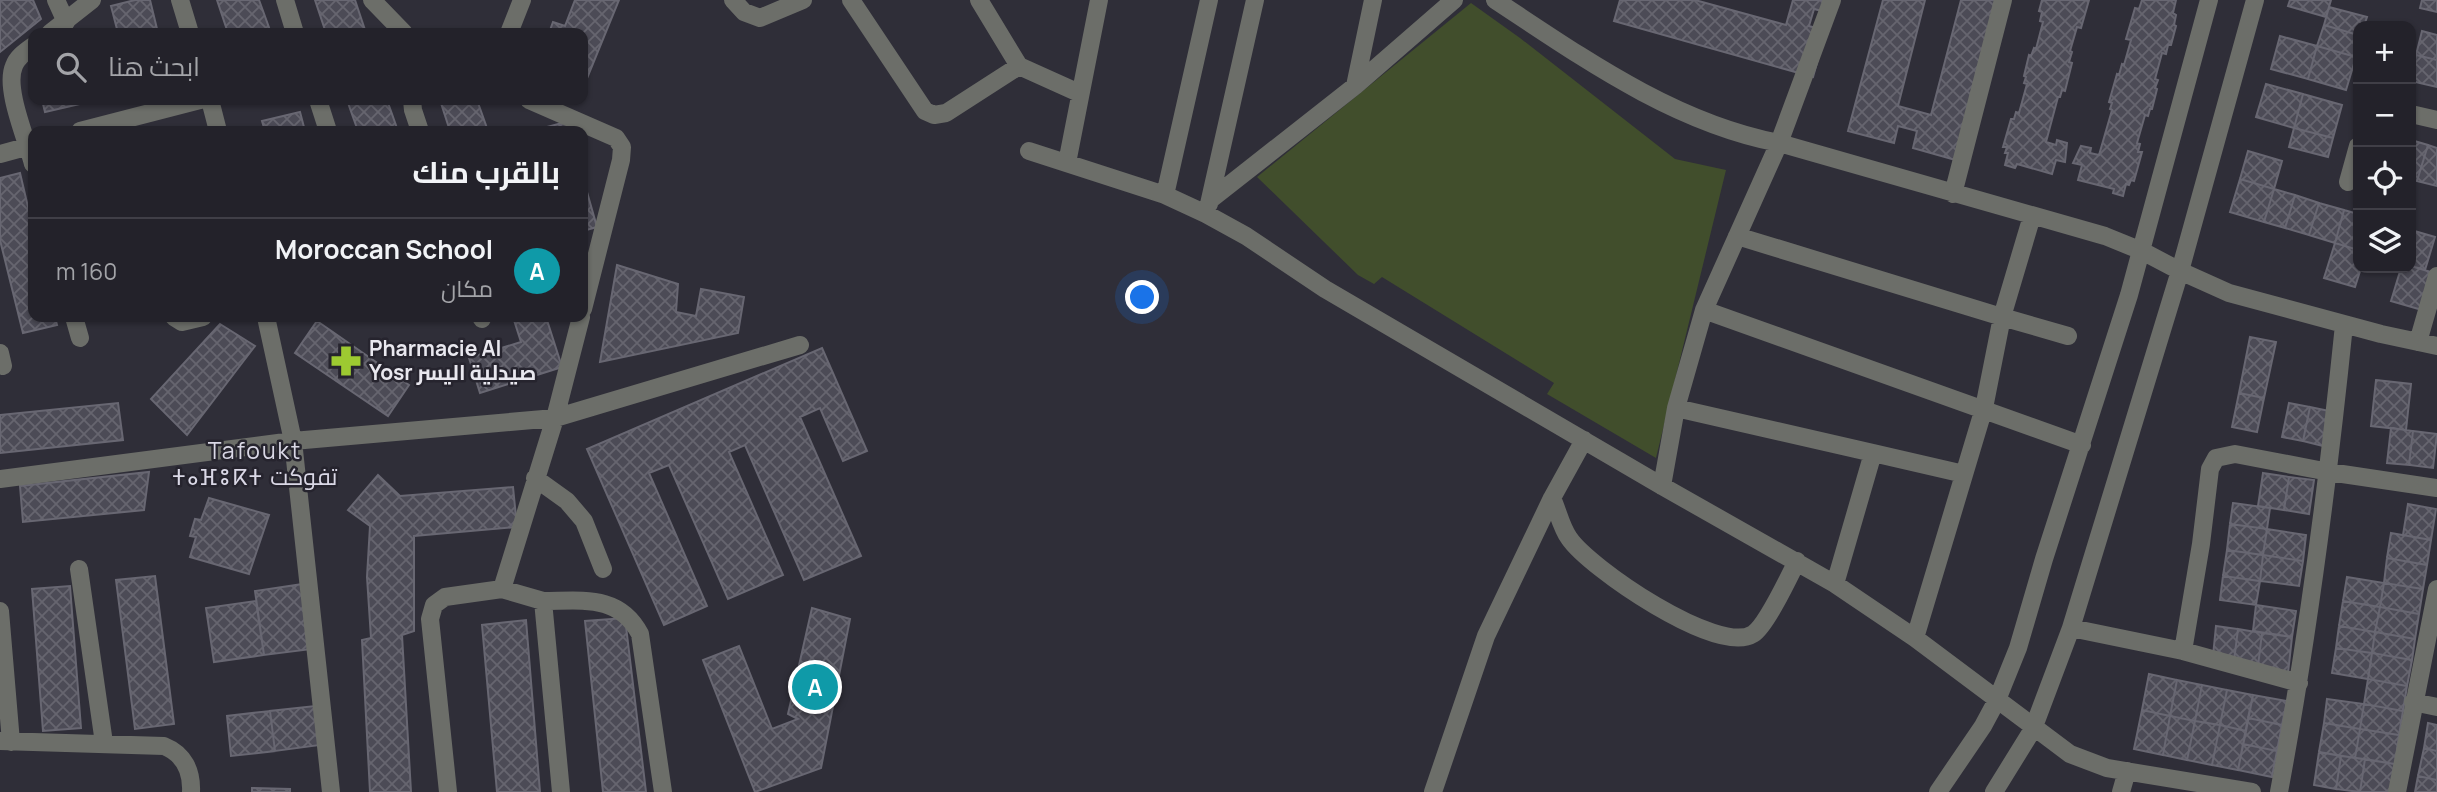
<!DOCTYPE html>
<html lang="ar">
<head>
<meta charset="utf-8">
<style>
	body { margin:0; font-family:Manrope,Cairo,"Noto Sans Tifinagh",sans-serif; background:#2f2f36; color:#f1f3f6; direction:rtl }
	.controls { position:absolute; right:21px; top:21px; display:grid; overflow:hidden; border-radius:14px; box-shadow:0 2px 5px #0004 }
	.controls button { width:63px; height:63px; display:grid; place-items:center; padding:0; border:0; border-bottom:2px solid #403f47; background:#23222a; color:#f1f3f6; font:35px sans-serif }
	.you { position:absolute; left:1143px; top:298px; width:24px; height:24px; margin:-18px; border:5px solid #fff; border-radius:50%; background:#1a73e8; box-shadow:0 0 0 10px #1a73e833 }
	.badge { display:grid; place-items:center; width:46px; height:46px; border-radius:50%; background:#ea580c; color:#fff; font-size:23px; font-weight:700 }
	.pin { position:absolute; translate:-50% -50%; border:4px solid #fff; box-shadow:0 2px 7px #0006 }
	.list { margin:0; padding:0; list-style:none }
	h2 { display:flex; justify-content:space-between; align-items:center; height:91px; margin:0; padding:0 28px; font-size:30px }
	h2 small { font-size:23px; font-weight:400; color:#a3a4a8 }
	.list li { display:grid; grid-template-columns:46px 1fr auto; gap:21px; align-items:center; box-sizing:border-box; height:105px; padding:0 28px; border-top:2px solid #403f47 }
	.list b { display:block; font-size:26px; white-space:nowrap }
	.list p { margin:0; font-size:23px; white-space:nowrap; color:#a3a4a8 }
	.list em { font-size:23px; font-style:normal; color:#a3a4a8 }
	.icon { flex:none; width:38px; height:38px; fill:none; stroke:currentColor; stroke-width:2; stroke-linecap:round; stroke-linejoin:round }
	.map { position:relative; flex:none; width:2437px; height:792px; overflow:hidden; direction:ltr }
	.search { position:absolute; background:#23222a; box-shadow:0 2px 5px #0004; left:28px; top:28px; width:560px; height:77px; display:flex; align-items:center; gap:18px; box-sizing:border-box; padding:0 24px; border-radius:14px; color:#a3a4a8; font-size:26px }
	.panel { position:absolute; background:#23222a; box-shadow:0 2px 5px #0004; left:28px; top:126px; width:560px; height:196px; border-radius:14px; direction:rtl }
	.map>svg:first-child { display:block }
	.pitch { fill:#414e2c }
	.building { fill:url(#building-cross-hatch); stroke:#686772; stroke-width:2 }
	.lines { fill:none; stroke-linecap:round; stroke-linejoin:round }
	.minor { stroke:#6c6e69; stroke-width:18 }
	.labels { text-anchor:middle; stroke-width:5; stroke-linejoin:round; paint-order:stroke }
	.poi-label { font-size:21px; font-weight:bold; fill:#e9e8ef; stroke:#26242e; text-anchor:start }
	.neighbourhood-label { font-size:23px; letter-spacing:2px; fill:#dad8e6; stroke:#26242e }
</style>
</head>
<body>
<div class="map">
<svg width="2437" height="792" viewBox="0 0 2437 792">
	<defs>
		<pattern id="building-cross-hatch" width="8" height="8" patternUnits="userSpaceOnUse" patternTransform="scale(1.75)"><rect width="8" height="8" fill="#4c4b56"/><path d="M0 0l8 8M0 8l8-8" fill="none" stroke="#66656f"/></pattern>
	</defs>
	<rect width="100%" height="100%" fill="#2f2e38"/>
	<path class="pitch" d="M1471,3L1520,38L1675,159L1726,170L1656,458L1547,394L1554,383L1382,277L1374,284L1358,275L1257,177Z"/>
	<path class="building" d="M0,0H33L41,19L0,52Z
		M135,0H150L158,33H118L111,6Z
		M217,0H259L271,33H228Z
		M315,0H355L366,33H326Z
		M575,0H619L583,88V33H549L553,22L565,26Z
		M1620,0H1695L1786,25L1793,0H1834L1830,13L1814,9L1809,26L1826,31L1813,77L1614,21Z
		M1883,0H1925L1898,106L1931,115L1961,0H2002L1959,161L1913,148L1917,131L1898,126L1894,143L1848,131Z
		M2042,0H2089L2081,28L2077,27L2070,51L2072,52L2069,62L2072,63L2065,91L2062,90L2060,97H2058L2046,142L2056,145L2057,140L2067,143L2065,162L2056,160L2052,174L2017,164L2015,168L2005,165L2008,153H2005L2007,147H2003L2011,119H2014L2016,112L2019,113L2027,84L2024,83L2026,77L2024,76L2029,55L2031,56L2034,48L2036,49L2043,22L2040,21L2042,12L2039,11Z
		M2142,0H2176L2173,13L2176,15L2174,25L2176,26L2171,45H2168L2166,54L2162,53L2155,79L2158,80L2155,88L2157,89L2152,109H2150L2148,116L2145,115L2137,143L2140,144L2138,152H2142L2134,181L2131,180L2129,185L2126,184L2123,196L2113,193L2114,189L2078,180L2082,165L2073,163L2081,146L2091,148L2090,153L2099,155L2112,110L2110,109L2112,103L2109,102L2117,74L2119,75L2122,64L2124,65L2131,40L2126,39L2135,8L2139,9Z
		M2290,0H2331L2326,17L2288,6Z
		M2422,0H2437V12L2420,8Z
		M2329,7L2367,17L2364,26H2358V35L2324,25Z
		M2324,25L2358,35L2356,57L2317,46Z
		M2422,31L2437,35V60L2416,55Z
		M2280,36L2317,46L2308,79L2271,69Z
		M2317,46L2356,57L2346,90L2308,79Z
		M2416,55L2437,60V87L2411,81Z
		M2266,84L2303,94L2294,128L2256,117Z
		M2303,94L2342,105L2333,138L2294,128Z
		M42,100H97L45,112Z
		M347,100H387L398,131H358Z
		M440,100H477L488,131H450Z
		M300,112L305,131H265L262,121Z
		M566,122L569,131H532Z
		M2294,128L2333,138L2328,157L2289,147Z
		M2411,140L2428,145L2417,181L2411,179Z
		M2428,145L2437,148V186L2417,181Z
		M2248,151L2282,161L2274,189L2240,179Z
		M20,173L33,228V317H55L57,325L23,333L0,240V178Z
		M583,178L597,227L583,231Z
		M2240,179L2274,189L2264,222L2230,212Z
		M2274,189L2295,195L2285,228L2264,222Z
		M2295,195L2319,203L2309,235L2285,228Z
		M2319,203L2344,210L2335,243L2309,235Z
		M2344,210L2358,214V250L2335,243Z
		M2411,230L2435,237L2425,270L2411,266Z
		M2335,243L2358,250V268H2361L2355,287L2324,278Z
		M617,265L678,284L676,312L696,316L701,289L744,297L738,333L600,362Z
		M2411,266L2434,273L2422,310L2391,301L2401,268H2411Z
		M513,317H546L562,367L480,393L469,358L521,342Z
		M317,321L409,385L388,416L295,353Z
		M220,324L255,346L187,435L151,399Z
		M2250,337L2276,342L2264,398L2239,393Z
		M822,348L867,451L843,461L820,408L800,417L861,556L804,580L745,445L729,452L783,575L728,599L669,465L649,473L707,606L664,625L587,449Z
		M2376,380L2411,384L2406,430L2371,426Z
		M2239,393L2264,398L2257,432L2232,427Z
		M118,403L123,440L0,453V415Z
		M2289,403L2310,407L2303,441L2282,437Z
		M2310,407L2334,412L2327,447L2303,441Z
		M2391,428L2413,431L2409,465L2387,463Z
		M2413,431L2437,434L2433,468L2409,465Z
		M149,472L144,510L23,522L20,486Z
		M2263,473L2289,477L2284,510L2258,506Z
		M378,475L400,496L513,487L517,527L414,536V631L402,635L411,792H370L362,640L371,638L367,577L370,526L348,510Z
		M2289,477L2314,480L2309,514L2284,510Z
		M209,498L269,515L249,574L190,557L196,537L190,536L195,519L201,520Z
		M2233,503L2270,508L2267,529L2230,524Z
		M2408,504L2436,509L2431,540L2403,535Z
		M2230,524L2267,529L2263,555L2227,550Z
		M2267,529L2306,535L2303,561L2263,555Z
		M2391,533L2431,540L2427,565L2387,558Z
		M2227,550L2263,555L2260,581L2223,576Z
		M2263,555L2303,561L2299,586L2260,581Z
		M2387,558L2427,565L2423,589L2384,583Z
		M155,576L174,724L135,729L116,580Z
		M2223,576L2260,581L2256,605L2220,600Z
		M2347,577L2384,583L2380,607L2343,601Z
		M2384,583L2423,589L2419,614L2380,607Z
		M303,584L312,649L264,655L255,591Z
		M70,586L81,728L43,731L32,589Z
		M256,601L264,655L214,662L206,608Z
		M2343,601L2380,607L2375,632L2339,626Z
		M2256,605L2296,611L2292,637L2253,631Z
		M2380,607L2419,614L2415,639L2375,632Z
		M812,608L850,619L821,768L755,792L703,660L739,646L772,729L798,719L788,714Z
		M625,618L646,792H603L585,621Z
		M526,620L540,792H497L482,625Z
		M2216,626L2238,629L2234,661L2213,656Z
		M2339,626L2375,632L2372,653L2336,648Z
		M2238,629L2262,633L2258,666L2234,661Z
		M2375,632L2415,639L2412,660L2372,653Z
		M2262,633L2292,637L2288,673L2258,666Z
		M2336,648L2372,653L2368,679L2332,673Z
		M2372,653L2412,660L2407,686L2368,679Z
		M2149,674L2177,680L2170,716L2142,710Z
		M2368,679L2407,686L2403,711L2364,704Z
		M2177,680L2202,685L2195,721L2170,716Z
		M2202,685L2227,690L2220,725L2195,721Z
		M2227,690L2253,695L2246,731L2220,725Z
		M2253,695L2287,701L2282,725L2248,718Z
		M2327,699L2364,704L2360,729L2324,723Z
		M2364,704L2403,711L2399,735L2360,729Z
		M315,706L320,745L275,751L270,711Z
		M2142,710L2170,716L2163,755L2134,749Z
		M270,711L275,751L231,756L227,716Z
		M2170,716L2195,721L2187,760L2163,755Z
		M2248,718L2282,725L2277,751L2243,744Z
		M2195,721L2220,725L2212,765L2187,760Z
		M2324,723L2360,729L2355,758L2319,752Z
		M2428,723L2437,725V751L2424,748Z
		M2220,725L2246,731L2238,770L2212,765Z
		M2360,729L2399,735L2395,764L2355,758Z
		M2243,744L2277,751L2272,777L2238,770Z
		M2424,748L2437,751V780L2418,776Z
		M2319,752L2341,756L2336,789L2314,785Z
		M2341,756L2365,759L2360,792L2336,789Z
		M2365,759L2395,764L2390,792H2360Z
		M2418,776L2437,780V792H2415Z
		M252,788L290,789V792H252Z"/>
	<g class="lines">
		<path class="minor" d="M56,0L66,22
			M180,0L190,33
			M285,0L295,33
			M372,0L404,33
			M733,0L744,12L760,18L803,0
			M851,0L925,111L934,115L946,113L1019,66L979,0
			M1495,0C1583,58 1674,123 1779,143L2105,236L2142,251L2180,271L2229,293L2381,334L2437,346
			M50,33L92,0
			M509,33L522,0
			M33,46C26,51 17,57 14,66C4,88 27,140 33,164
			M1019,66L1079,93
			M1355,86L1373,0
			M210,100L218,131
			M318,100L328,131
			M412,100L413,110L420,131
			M529,100L616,138L622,147L621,160L583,309
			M2411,114L2437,120
			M80,131L200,100
			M1029,151L1165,195L1206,214L1246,236L1325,289L1662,486L1835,584L1915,638L2070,754L2107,768L2252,792
			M0,154L33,145
			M1067,163L1099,0
			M2348,182L2358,146
			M1953,194L2003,0
			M1165,195L1209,0
			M1210,200L1355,86L1454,0
			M1209,204L1255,0
			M2032,216L2002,317L2068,336
			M1737,236L2002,317L1984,408L1915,638
			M1704,310L2082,445
			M74,317L80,338
			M174,317L182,322L203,317
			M266,317L293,441L555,418L581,317
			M481,317L482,319
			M2418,342L2437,276
			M0,353L3,366
			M1676,408L1873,453L1835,584
			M1584,440L1552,498C1558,511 1561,527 1569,538C1589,568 1718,656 1753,634C1766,626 1789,577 1797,561
			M1873,453L1964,474
			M535,478L567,501L584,521L603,569
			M0,479L293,441L331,792
			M1662,486L1676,408L1704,310L1779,143L1832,0
			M79,569L104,743
			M502,589L543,601L561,792
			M543,601C582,601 619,594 640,634L663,792
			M0,611L11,742
			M2071,628L2183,651L2299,683
			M2183,651L2201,544L2210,469L2216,458L2235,454L2329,472L2437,488
			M2413,702L2437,707
			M0,741L164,746C184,754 192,771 191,792
			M448,792L430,619L434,605L445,597L502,589L555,418L800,345
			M1433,792L1486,636L1552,498
			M1938,792L1983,726L1997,700L2018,648L2044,559L2129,295L2209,0
			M1994,792L2033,729L2071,628L2180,271L2255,0
			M2121,792L2127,771
			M2279,792C2308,637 2328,482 2344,325
			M2397,792L2437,589"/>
	</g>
	<defs>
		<g id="pharmacy-bare" transform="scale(2.415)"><path d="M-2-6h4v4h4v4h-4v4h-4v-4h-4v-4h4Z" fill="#9dca31" stroke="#26242e" stroke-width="2.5" paint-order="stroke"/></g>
	</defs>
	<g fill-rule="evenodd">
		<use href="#pharmacy-bare" x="346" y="361"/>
	</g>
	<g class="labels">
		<g class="poi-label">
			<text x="369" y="356">Pharmacie Al<tspan x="369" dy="24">Yosr صيدلية اليسر</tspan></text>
		</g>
		<g class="neighbourhood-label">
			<text x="255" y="459">Tafoukt<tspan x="255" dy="26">ⵜⴰⴼⵓⴽⵜ تفوكت</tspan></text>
		</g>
	</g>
</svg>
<div class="controls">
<button>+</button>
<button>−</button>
<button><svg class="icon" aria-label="locate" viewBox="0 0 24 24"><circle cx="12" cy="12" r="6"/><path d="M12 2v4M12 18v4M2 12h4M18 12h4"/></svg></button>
<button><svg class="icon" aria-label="layers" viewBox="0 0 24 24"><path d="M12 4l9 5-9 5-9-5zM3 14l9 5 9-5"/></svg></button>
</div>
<div class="you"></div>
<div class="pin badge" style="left:815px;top:687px;background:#0f9aa8">A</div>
<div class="search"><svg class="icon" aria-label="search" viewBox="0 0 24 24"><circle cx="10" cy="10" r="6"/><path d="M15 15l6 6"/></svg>ابحث هنا</div>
<section class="panel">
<h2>بالقرب منك<small></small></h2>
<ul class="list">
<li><span class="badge" style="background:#0f9aa8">A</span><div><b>Moroccan School</b><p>مكان</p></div><em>160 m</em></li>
</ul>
</section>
</div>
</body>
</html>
